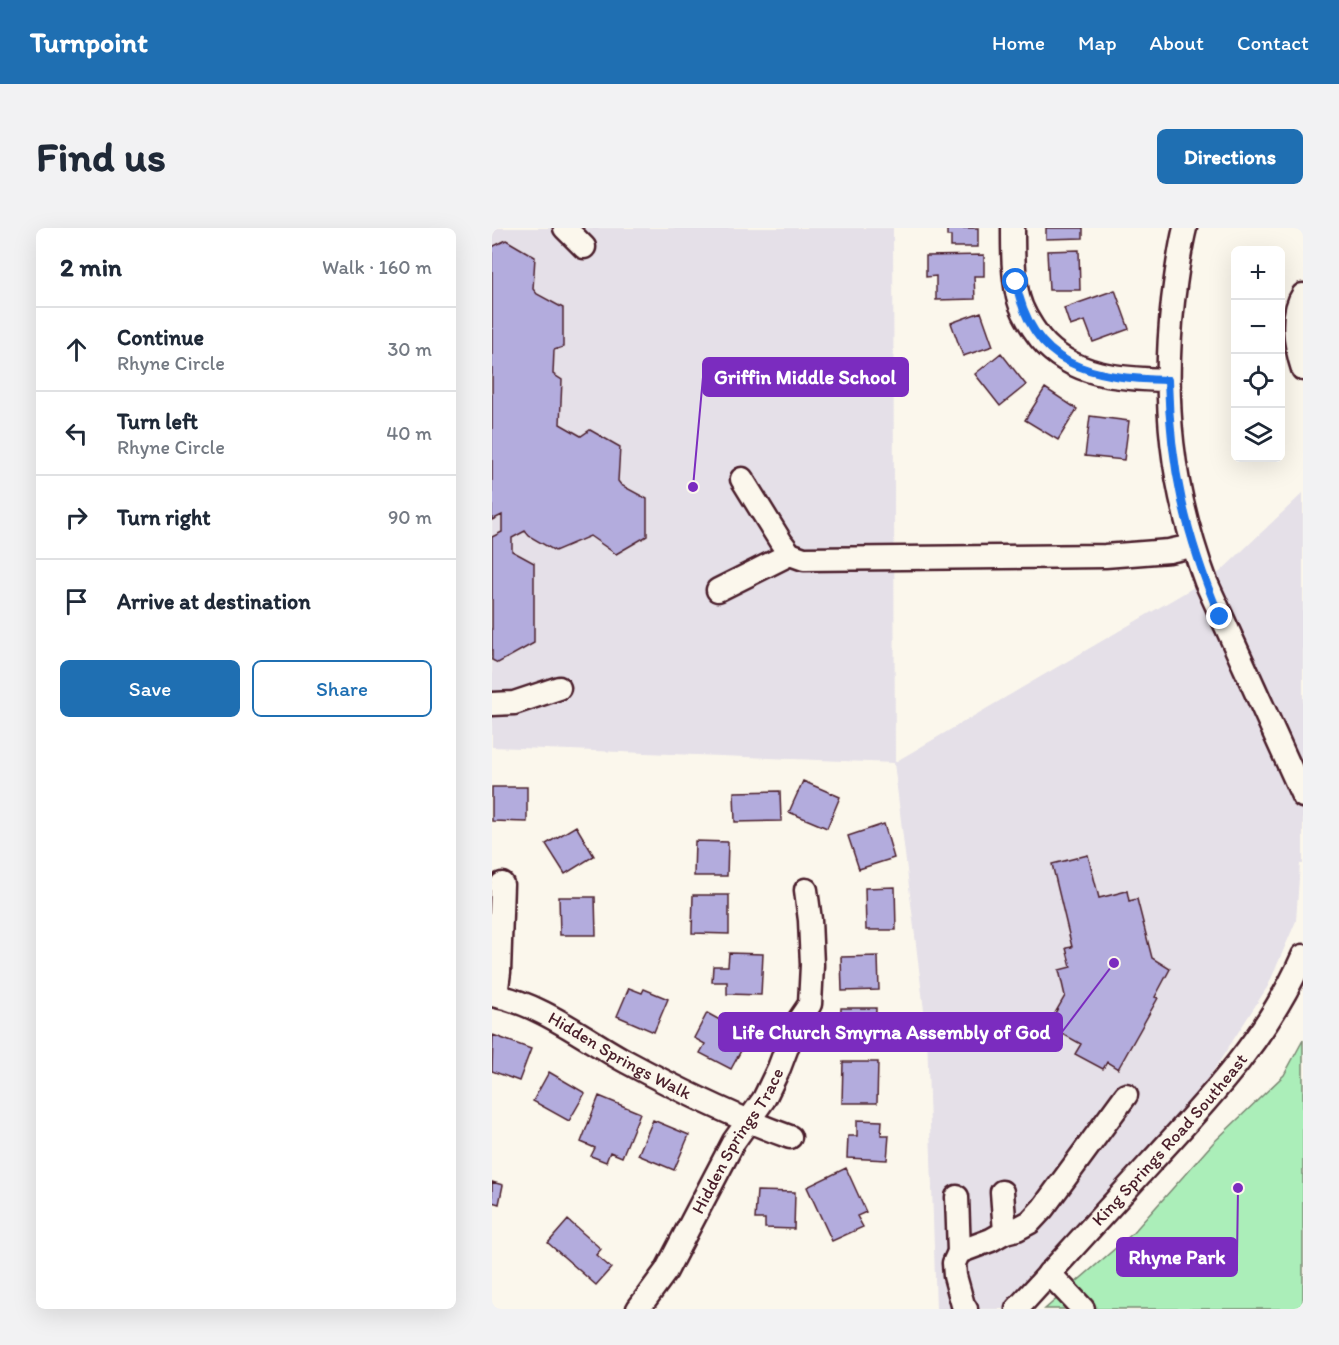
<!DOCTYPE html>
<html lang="en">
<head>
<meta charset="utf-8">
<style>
	body { margin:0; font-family:Itim,sans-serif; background:#f2f2f3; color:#1f2937 }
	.controls { position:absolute; right:18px; top:18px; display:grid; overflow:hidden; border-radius:9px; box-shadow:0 6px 24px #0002 }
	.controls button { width:54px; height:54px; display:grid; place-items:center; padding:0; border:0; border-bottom:2px solid #e0e1e3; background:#fff; color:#1f2937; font:30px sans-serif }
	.stop { position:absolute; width:18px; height:18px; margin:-14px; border:4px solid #1a73e8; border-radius:50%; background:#fff }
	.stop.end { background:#1a73e8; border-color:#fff; box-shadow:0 2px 6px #0008 }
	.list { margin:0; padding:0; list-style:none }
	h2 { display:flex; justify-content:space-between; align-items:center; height:78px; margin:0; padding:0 24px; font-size:26px }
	h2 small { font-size:20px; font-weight:400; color:#747a83 }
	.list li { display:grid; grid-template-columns:39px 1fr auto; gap:18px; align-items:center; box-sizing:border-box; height:84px; padding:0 24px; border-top:2px solid #e0e1e3 }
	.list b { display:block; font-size:22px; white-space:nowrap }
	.list p { margin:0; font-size:20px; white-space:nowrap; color:#747a83 }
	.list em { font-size:20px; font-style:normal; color:#747a83 }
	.actions { display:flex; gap:12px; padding:18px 24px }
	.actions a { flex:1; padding:14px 0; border:2px solid #1f6fb2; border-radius:9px; text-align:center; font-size:21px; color:#1f6fb2 }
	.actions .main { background:#1f6fb2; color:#fff }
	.icon { flex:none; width:33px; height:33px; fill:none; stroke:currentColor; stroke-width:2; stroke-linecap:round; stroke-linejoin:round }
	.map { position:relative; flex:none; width:811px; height:1081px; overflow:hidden; border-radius:9px }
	header { display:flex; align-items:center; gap:36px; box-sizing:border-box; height:84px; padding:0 30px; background:#1f6fb2; color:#fff }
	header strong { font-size:28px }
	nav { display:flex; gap:33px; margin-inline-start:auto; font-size:21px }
	.intro { display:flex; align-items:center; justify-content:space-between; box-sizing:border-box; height:144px; padding:0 36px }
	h1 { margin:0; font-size:42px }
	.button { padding:15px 27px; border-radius:9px; background:#1f6fb2; color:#fff; font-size:21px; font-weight:700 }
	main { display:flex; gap:36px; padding:0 36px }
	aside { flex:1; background:#fff; border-radius:9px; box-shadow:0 6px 24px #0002 }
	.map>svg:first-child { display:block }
	.built { fill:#e5e0e8 }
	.park { fill:#abeeb9; stroke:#7a8672; stroke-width:1.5 }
	.building { fill:#b3acdd; stroke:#4a1f2b; stroke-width:1.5 }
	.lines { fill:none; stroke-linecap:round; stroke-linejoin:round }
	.minor-casing { stroke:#4a1f2b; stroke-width:27 }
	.minor { stroke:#fbf7ec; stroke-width:22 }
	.route { stroke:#1a73e8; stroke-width:8 }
	.labels { text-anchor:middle; stroke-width:4.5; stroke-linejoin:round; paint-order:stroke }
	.street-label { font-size:18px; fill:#4a1f2b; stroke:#fbf7ec }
	.leader { fill:none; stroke:#7b2cbf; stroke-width:2 }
	.callout-dot { fill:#7b2cbf; stroke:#fbf7ec; stroke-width:2 }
	.callout { fill:#7b2cbf; stroke:#7b2cbf; stroke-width:2 }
	.callout-label { font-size:20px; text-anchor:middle; font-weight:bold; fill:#fff }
</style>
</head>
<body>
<header>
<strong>Turnpoint</strong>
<nav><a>Home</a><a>Map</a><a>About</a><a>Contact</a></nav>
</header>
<div class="intro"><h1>Find us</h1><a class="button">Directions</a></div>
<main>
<aside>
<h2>2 min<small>Walk · 160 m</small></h2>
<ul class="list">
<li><svg class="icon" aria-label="ahead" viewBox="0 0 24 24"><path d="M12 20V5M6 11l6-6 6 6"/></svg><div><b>Continue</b><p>Rhyne Circle</p></div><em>30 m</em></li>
<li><svg class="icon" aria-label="left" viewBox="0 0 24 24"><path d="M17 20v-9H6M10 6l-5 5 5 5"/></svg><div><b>Turn left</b><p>Rhyne Circle</p></div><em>40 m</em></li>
<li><svg class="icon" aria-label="right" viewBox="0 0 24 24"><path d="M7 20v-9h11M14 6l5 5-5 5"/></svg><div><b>Turn right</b></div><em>90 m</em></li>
<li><svg class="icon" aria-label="arrive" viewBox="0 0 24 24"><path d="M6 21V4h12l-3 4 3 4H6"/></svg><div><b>Arrive at destination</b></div></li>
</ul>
<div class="actions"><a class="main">Save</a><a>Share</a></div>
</aside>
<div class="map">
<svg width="811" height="1081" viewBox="0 0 811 1081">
	<rect width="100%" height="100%" fill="#fbf7ec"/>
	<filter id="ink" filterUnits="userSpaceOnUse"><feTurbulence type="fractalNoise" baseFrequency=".0167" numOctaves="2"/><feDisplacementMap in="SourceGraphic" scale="12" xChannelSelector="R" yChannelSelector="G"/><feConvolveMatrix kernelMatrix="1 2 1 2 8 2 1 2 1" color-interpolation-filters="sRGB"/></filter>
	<g filter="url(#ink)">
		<path class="built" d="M0,0H401L403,534L728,344L811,265V636H808L804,693L776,758L698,879L519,1081H444L435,807L402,535L0,519Z"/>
		<path class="park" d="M811,812V1081H553L640,1006L721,915L792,847Z"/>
		<path class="building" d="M455,0H486V19H459V8H455Z
			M554,0H591V10L554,11Z
			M14,12L43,29L41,61L45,66L71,80V119L62,122L61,146L70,152L68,196L89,208L98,202L128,219L126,253L129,257L155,271V308L124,326L98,308L63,323L37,308L33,303L20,310V323L42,335V415L6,435L0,432V309L10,304V287L0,292V19Z
			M587,22L588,62H557L555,23Z
			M492,27V48H482L483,71L444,72V48L434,49V28Z
			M623,62L637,101L601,114L593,93L578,98L572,80Z
			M489,84L501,118L471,128L459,95Z
			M509,125L534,157L508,178L483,146Z
			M553,160L585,181L566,212L533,192Z
			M598,188L637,193L632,232L593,228Z
			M311,553L348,569L335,600L297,584Z
			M0,559H35V594L0,593Z
			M288,563L289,593L243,594L242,564Z
			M392,596L402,630L367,641L356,608Z
			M84,598L102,628L73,646L54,616Z
			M203,613L236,614L235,648H202Z
			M596,627L607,670L635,663L637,673L645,671L660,730L678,741L663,769L666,770L626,841L615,834L611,841L583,826L589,816L560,800L563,795L559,792L573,768L567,742L579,739L574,720L580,719L560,636Z
			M403,659L404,702H374L373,660Z
			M201,667H237V706L200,705Z
			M67,669H103L104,707H68Z
			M237,725L271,726L269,767L235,766V754H220L221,738H236Z
			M386,728L387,762L350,763L349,729Z
			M137,760L150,765L152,761L176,771L162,804L125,788Z
			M349,780H384L383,818H348Z
			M215,785L257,808L239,841L208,825L213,816L202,810Z
			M1,807L39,821L27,853L0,843Z
			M351,834H386L385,875H350Z
			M57,844L93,865L77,893L41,873Z
			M107,868L148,885L130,929L118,924L114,934L99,928L103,920L89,914Z
			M161,892L197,907L182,942L146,927Z
			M365,892L390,893L389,907H397L395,932L355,930L356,908H365Z
			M354,940L374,984L365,988L371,999L340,1013L315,959Z
			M0,954L11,957L7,976L0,974Z
			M265,963L303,964L302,1001L273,1000V991H263Z
			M76,992L109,1021L104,1027L119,1040L104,1057L56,1015Z"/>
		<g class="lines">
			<g class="minor-casing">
				<g id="minor">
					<path d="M73,0L92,19"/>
					<path d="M521,0C521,23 521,47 526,69C530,85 539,98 548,110C580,149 630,151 676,152"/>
					<path d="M693,0C687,24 684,49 681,73C670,173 679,260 714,354L811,568"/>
					<path d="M811,67C798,86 804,120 811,141"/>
					<path d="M250,251L289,314L298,326L312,331L613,328L677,323L700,318"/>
					<path d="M226,362L298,326"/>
					<path d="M0,476L22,475L67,460"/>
					<path id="s1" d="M0,767C50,776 91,810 135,834C187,862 242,889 298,909"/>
					<path d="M4,767L7,744L10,656"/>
					<path d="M510,964L513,1004"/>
					<path d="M465,969L467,1024L462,1035L463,1048L471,1077L474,1081"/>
					<path d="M467,1024L499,1012L513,1004L525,1001L538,994L551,980L634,867"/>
					<path d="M557,1045L591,1081"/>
					<path id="s2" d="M146,1081L174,1043L242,913L272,871L287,840L303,798L318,776L320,737L318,692L314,662"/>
					<path id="s3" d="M525,1081C570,1031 615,982 660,933C718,870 777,807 811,728"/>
				</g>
			</g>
			<use href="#minor" class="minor"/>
		</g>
	</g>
	<g class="lines" filter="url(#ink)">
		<path class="route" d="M524,54C540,140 601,150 676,152C678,240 694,308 728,389"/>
	</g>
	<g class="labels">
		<g class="street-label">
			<text dy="6" stroke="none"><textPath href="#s1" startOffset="142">Hidden Springs Walk</textPath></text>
			<text dy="6" stroke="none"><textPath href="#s3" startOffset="228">King Springs Road Southeast</textPath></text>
			<text dy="6" stroke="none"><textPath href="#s2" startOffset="196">Hidden Springs Trace</textPath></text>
		</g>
	</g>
	<path class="leader" d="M201 259L211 149M622 735L570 804M746 960L745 1029"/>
	<g class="callout-dot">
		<circle cx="201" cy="259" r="6"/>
		<circle cx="622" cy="735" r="6"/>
		<circle cx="746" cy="960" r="6"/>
	</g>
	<g class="callout">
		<rect x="211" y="130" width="205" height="38" rx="6"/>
		<rect x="227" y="785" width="343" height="38" rx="6"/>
		<rect x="625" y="1010" width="120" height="38" rx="6"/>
	</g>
	<g class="callout-label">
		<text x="313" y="156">Griffin Middle School</text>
		<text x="399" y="811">Life Church Smyrna Assembly of God</text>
		<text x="685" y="1036">Rhyne Park</text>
	</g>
</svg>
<div class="controls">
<button>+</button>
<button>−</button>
<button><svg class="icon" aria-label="locate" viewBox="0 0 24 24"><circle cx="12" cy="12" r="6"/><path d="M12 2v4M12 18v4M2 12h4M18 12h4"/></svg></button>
<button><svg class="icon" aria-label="layers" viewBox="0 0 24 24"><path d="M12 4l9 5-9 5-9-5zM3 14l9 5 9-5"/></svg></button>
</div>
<div class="stop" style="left:524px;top:54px"></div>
<div class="stop end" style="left:728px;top:389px"></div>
</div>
</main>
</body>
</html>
